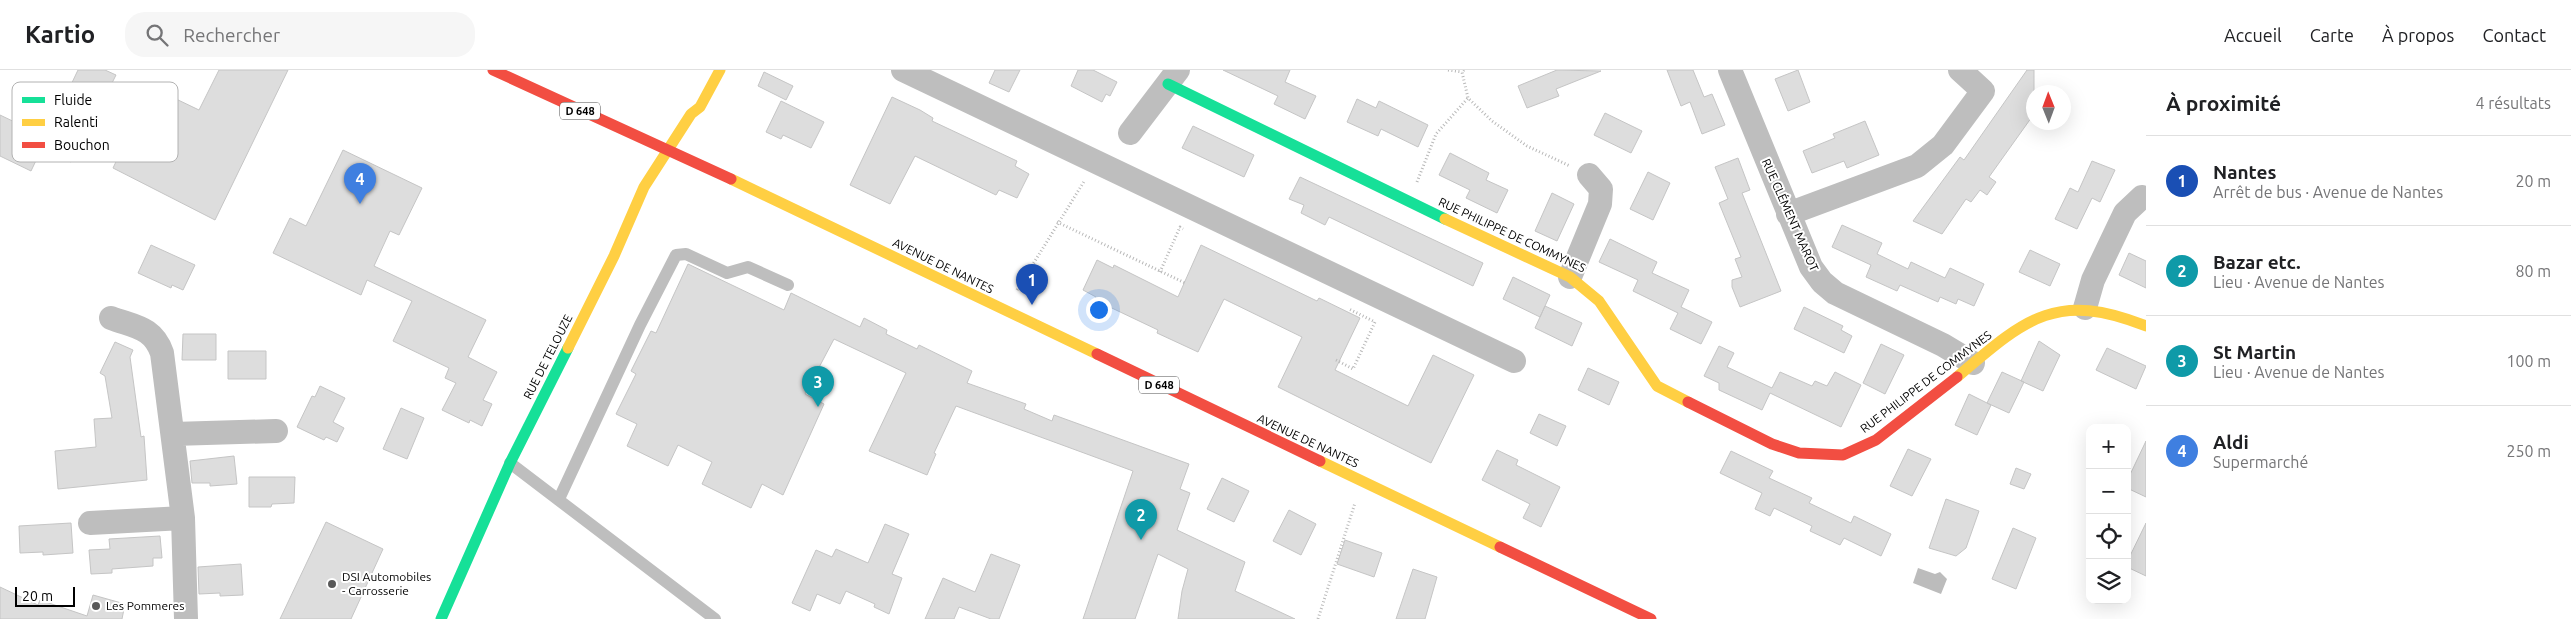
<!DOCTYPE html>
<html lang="fr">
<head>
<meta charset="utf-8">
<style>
	body { margin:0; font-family:Ubuntu,sans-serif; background:#f6f6f6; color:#202124 }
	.controls { position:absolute; right:15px; bottom:15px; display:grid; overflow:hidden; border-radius:10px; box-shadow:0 5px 20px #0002 }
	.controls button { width:45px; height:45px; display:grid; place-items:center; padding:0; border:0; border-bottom:1px solid #e0e0e0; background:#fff; color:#202124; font:25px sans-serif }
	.compass { position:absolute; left:2026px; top:15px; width:45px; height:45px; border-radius:50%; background:#fff; box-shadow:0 5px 20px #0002; rotate:359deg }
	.scale { position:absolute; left:15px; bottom:12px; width:60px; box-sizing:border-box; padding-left:5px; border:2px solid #000; border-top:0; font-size:14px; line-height:18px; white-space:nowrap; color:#000; -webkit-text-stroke:4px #fff; paint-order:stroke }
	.you { position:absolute; left:1098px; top:239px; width:18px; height:18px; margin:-12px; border:4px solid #fff; border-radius:50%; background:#1a73e8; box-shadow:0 0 0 8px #1a73e833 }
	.badge { display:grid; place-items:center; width:32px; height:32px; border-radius:50%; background:#1a73e8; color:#fff; font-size:16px; font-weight:700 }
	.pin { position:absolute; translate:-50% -41px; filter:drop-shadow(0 1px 2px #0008) }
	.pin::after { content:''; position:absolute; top:26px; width:18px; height:15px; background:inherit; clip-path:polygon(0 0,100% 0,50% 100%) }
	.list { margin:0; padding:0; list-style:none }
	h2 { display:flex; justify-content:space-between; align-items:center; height:65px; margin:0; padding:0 20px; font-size:21px }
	h2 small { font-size:16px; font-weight:400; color:#757577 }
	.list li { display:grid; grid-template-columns:32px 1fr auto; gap:15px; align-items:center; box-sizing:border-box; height:90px; padding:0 20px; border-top:1px solid #e0e0e0 }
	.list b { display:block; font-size:19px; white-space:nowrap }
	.list p { margin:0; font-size:16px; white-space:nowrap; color:#757577 }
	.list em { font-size:16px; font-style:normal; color:#757577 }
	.icon { flex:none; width:28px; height:28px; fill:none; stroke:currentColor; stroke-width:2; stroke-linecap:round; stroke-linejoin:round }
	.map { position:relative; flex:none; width:2146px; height:549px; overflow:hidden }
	header { display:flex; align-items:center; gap:30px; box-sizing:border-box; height:70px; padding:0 25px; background:#fff; border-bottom:1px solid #e0e0e0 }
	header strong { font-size:24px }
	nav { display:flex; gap:28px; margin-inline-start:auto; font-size:18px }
	.search { width:350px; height:45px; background:#f6f6f6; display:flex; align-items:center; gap:12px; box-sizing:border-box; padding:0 18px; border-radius:20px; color:#757577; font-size:19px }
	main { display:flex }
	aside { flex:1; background:#fff }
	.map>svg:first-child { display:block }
	.water { fill:#bcbcbc }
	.building { fill:#ddd; stroke:#c5c5c5 }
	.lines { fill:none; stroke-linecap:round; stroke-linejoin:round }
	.path { stroke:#b8b8b8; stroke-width:3; stroke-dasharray:1 2.5; stroke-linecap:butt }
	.lane { stroke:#bebebe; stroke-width:12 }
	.street { stroke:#bebebe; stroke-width:24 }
	.fast { stroke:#16e098; stroke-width:11 }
	.slow { stroke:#ffcf43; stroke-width:11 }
	.jam { stroke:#f24e42; stroke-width:11 }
	.poi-dot { fill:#595959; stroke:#fff; stroke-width:2 }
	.labels { text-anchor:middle; stroke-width:4; stroke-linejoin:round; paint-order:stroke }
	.shield { fill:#fff; stroke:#4c4c4c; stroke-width:1 }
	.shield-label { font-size:11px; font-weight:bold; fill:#000 }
	.street-label { font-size:12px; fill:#000; stroke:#fff }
	.poi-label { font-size:12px; fill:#000; stroke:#fff; text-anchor:start }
	.key { fill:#fff; stroke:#b2b2b2; stroke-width:1 }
	.key-label { font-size:14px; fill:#000 }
</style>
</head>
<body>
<header>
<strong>Kartio</strong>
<div class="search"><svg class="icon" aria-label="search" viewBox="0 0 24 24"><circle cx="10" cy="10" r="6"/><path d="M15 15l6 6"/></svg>Rechercher</div>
<nav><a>Accueil</a><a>Carte</a><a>À propos</a><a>Contact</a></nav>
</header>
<main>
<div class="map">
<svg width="2146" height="549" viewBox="0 0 2146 549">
	<rect width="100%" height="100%" fill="#fff"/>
	<path class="water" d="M1918,498L1935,504L1940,502L1947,509L1941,524L1913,513Z"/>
	<path class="building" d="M78,0H105L116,5L107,23L104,22L71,92L42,78L31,101L0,86V45L46,67Z
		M219,0H288L215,150L113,98L123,77L120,75L149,16L199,40Z
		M995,0H1020L1009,22L989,13Z
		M1078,0H1093L1117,12L1110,26L1106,24L1102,32L1071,16Z
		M1223,0H1290L1285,12L1316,26L1305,49L1274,34L1278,26Z
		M1557,0L1601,1L1556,19L1559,26L1527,38L1518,16Z
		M1667,0H1693L1704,27L1712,24L1725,55L1702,64L1690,32L1681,36Z
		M1798,0L1810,32L1788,41L1775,9Z
		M2027,0H2034V44L1989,107L1996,112L1987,125L1980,120L1971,132L1966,129L1942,164L1913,151L1960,87L1964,90Z
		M764,2L793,16L786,30L758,16Z
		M892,27L920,40L933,48L932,51L1017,91L1015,96L1029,104L1017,128L999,120L996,125L915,86L890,134L850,115Z
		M1357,29L1376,38L1379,31L1428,55L1418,77L1381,59L1378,66L1347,52Z
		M781,31L824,52L811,78L783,65L781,69L766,62Z
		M1605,43L1642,61L1631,83L1594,65Z
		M1865,51L1879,85L1847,98L1844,91L1812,103L1803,81L1835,68L1833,64Z
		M1193,56L1254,85L1244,107L1182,78Z
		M343,80L422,118L399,165L390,161L374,196L486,250L468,287L497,302L483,330L492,334L482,356L470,350L469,353L442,340L456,313L445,308L449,298L393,271L412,231L367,210L361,225L273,183L290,148L306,156Z
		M1450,83L1489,103L1486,110L1508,120L1497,143L1466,128L1470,120L1439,105Z
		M1738,88L1750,120L1742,123L1781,221L1740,237L1732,217V210L1742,207L1735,189L1741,187L1719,133L1728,129L1715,97Z
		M2092,91L2115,100L2100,132L2092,128L2077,159L2055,149L2070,118L2078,122Z
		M1648,102L1670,113L1653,150L1630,139Z
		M1300,107L1483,193L1473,216L1329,147L1325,155L1301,143L1304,135L1289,129Z
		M1552,123L1574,134L1557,171L1535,161Z
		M1842,155L1882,173L1877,184L1908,199L1911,192L1945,208L1950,198L1984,214L1974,236L1958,229L1956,234L1940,227L1938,232L1900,215L1897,221L1866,207L1871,195L1832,177Z
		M1610,169L1657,192L1652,203L1689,220L1681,237L1712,252L1701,274L1670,259L1678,243L1633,221L1638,210L1599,192Z
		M151,175L195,195L183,220L172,215L171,218L138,203Z
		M1201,175L1317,231L1319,228L1360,248L1335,300L1408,336L1433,285L1474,305L1431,393L1278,317L1302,267L1224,229L1198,282L1157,263L1158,260L1095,230L1096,227L1083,220L1097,190L1113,198L1114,195L1178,227Z
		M2030,180L2060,194L2050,216L2019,202Z
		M2129,183L2146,191V218L2119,205Z
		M688,194L784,240L791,223L860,257L864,248L887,260L886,264L917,279L919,275L972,301L967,313L1026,334L1024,339L1052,351L1054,345L1189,394L1180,419L1190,423L1177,460L1245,492L1235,521L1295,549H1178L1182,521L1188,499L1158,484L1135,549H1083L1133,401L956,336L934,383L936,384L927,405L869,381L906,303L834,269L805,324L824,334L783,425L762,414L751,438L702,414L712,392L678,375L668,396L627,376L637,354L616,344L636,304L631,301L651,261L656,263Z
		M1513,207L1550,225L1540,247L1503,229Z
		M1545,236L1582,253L1572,276L1535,258Z
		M1804,237L1843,256L1841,260L1852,266L1844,283L1794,259Z
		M183,264H216V290H182Z
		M2039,271L2060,285L2043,321L2021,311Z
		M115,272L133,280L130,287L141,367L144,366L147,410L58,419L55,381L96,377L94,349L112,348L105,306L100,303Z
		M1881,274L1904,285L1885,324L1863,313Z
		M1719,276L1734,283L1727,297L1772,318L1780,302L1812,316L1815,311L1827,316L1835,302L1861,315L1841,357L1770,323L1762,340L1719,320V313L1704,306Z
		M2107,278L2146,296L2136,319L2096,300Z
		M228,281H266V309H228Z
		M1588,298L1619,312L1609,335L1578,320Z
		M2002,302L2024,312L2009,343L1987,333Z
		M320,316L345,328L333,352L344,358L337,372L326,367L324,370L297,357L312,326L315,327Z
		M1969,324L1991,335L1977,365L1955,355Z
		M401,338L424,348L407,389L383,379Z
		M1539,344L1566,356L1557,376L1530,363Z
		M2146,371V427L2127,418V411Z
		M1908,379L1931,389L1912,426L1890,416Z
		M1497,380L1518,390L1516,395L1560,417L1541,457L1523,448L1530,434L1482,410Z
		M1731,381L1773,401L1769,408L1812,428L1809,433L1851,453L1854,446L1891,464L1881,486L1844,468L1840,475L1810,461L1812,456L1774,438L1770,446L1755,439L1762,423L1720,403Z
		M234,386L237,414L210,416V413H192L190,391Z
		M2016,398L2031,404L2024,419L2010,414Z
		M249,407H295L294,433L272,434L271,437H249Z
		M1222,408L1249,421L1234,452L1207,439Z
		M1946,429L1979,441L1966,478L1956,486L1929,478Z
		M1289,440L1316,454L1301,485L1273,471Z
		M326,452L383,479L351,549H280Z
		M71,453L73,483L43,485V482L20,483L19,456Z
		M2146,453V506L2127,497V492Z
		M885,454L909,464L892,504L902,508L889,544L874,537L875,534L846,521L840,534L817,524L810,541L792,533L816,480L832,487L836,479L868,493Z
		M2013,458L2036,468L2016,519L1992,509Z
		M160,466L162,488H153V496L112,499V503L91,504L89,480L110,479L109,469Z
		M1345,470L1382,483L1374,507L1337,494Z
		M991,484L1020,495L999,549H991L959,537L954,549H925L943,508L975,522Z
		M241,494L243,525L220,526V523L199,524L198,497Z
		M1413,499L1437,507L1425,549H1396Z
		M0,517L38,535L40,530L87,546L93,525L125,534L122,549H0Z"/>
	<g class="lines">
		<path class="path" d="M1448,0L1462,2
			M1464,0L1462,2L1468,28L1492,51L1527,76L1570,96
			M1417,112L1436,64L1468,28
			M1057,152L1185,213
			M1160,202L1180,157L1183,159
			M1017,220L1085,110
			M1336,290L1353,299L1375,252L1349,239
			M1318,549L1355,433"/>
		<path class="lane" d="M510,393L715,549
			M559,429L640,255L676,185L686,184L727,203L748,197L788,215"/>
		<path class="street" d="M903,0L1514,291
			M1730,0L1811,197L1822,212L1835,223L1943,275L1973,293
			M1130,63L1178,0
			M1788,144L1917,96L1943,75L1983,21L1960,0
			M1570,207L1600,134L1601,119L1589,105
			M2085,238L2093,210L2125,143L2142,127
			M111,248C135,257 153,257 162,283L183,448L186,549
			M173,364L276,361
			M90,453L183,448"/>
		<path class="fast" d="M1168,14L1445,149
			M441,549L510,393L568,278"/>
		<path class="slow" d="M731,109L1097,284
			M1445,149L1570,207L1599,231L1657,316L1688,332
			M568,278L614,186L644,117L691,44L700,37L720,0
			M1957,307C2025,249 2056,220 2146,256
			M1320,391L1500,477"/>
		<path class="jam" d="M493,0L731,109
			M1097,284L1320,391
			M1688,332L1772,374L1799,383L1843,385L1876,370L1957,307
			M1500,477L1651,549"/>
	</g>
	<g class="poi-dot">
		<circle cx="332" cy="514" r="5"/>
		<circle cx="96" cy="536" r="5"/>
	</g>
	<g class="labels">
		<g class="shield">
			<rect x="560" y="32.5" width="40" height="17" rx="4"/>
			<rect x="1139" y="306.5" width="40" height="17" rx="4"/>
		</g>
		<g class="shield-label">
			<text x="580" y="45">D 648</text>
			<text x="1159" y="319">D 648</text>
		</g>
		<g class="street-label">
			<text transform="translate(1790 145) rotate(66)" y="4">RUE CLÉMENT MAROT</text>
			<text transform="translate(1512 165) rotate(25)" y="4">RUE PHILIPPE DE COMMYNES</text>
			<text transform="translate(943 196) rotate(26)" y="4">AVENUE DE NANTES</text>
			<text transform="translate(548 287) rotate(-63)" y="4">RUE DE TELOUZE</text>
			<text transform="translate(1926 312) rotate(-37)" y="4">RUE PHILIPPE DE COMMYNES</text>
			<text transform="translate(1308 371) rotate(25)" y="4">AVENUE DE NANTES</text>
		</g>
		<g class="poi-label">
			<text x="342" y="511">DSI Automobiles<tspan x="342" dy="14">- Carrosserie</tspan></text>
			<text x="106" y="540">Les Pommeres</text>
		</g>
	</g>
	<rect x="12" y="12" width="166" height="80" rx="8" class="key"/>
	<rect x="22" y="27" width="23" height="6" fill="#16e098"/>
	<rect x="22" y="49" width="23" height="7" fill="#ffcf43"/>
	<rect x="22" y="72" width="23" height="6" fill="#f24e42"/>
	<g class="key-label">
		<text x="54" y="35">Fluide</text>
		<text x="54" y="57">Ralenti</text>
		<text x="54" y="80">Bouchon</text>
	</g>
</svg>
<div class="controls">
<button>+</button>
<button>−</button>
<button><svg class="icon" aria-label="locate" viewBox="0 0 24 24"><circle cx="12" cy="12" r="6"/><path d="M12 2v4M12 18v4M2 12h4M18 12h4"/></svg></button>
<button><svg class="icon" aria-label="layers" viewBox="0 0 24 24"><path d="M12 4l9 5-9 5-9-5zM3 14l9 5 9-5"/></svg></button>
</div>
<svg class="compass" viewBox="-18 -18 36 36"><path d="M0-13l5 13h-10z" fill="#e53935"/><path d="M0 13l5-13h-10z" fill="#757577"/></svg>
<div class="scale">20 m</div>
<div class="you"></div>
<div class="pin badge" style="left:1032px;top:235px;background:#1a4fb4">1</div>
<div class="pin badge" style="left:1141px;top:470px;background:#0f9aa8">2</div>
<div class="pin badge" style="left:818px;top:337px;background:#0f9aa8">3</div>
<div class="pin badge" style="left:360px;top:134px;background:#3f7fe0">4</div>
</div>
<aside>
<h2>À proximité<small>4 résultats</small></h2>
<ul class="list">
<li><span class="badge" style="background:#1a4fb4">1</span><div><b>Nantes</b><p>Arrêt de bus · Avenue de Nantes</p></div><em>20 m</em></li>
<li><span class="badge" style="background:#0f9aa8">2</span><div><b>Bazar etc.</b><p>Lieu · Avenue de Nantes</p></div><em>80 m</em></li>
<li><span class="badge" style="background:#0f9aa8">3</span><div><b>St Martin</b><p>Lieu · Avenue de Nantes</p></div><em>100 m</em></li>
<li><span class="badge" style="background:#3f7fe0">4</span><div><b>Aldi</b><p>Supermarché</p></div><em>250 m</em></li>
</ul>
</aside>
</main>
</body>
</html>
